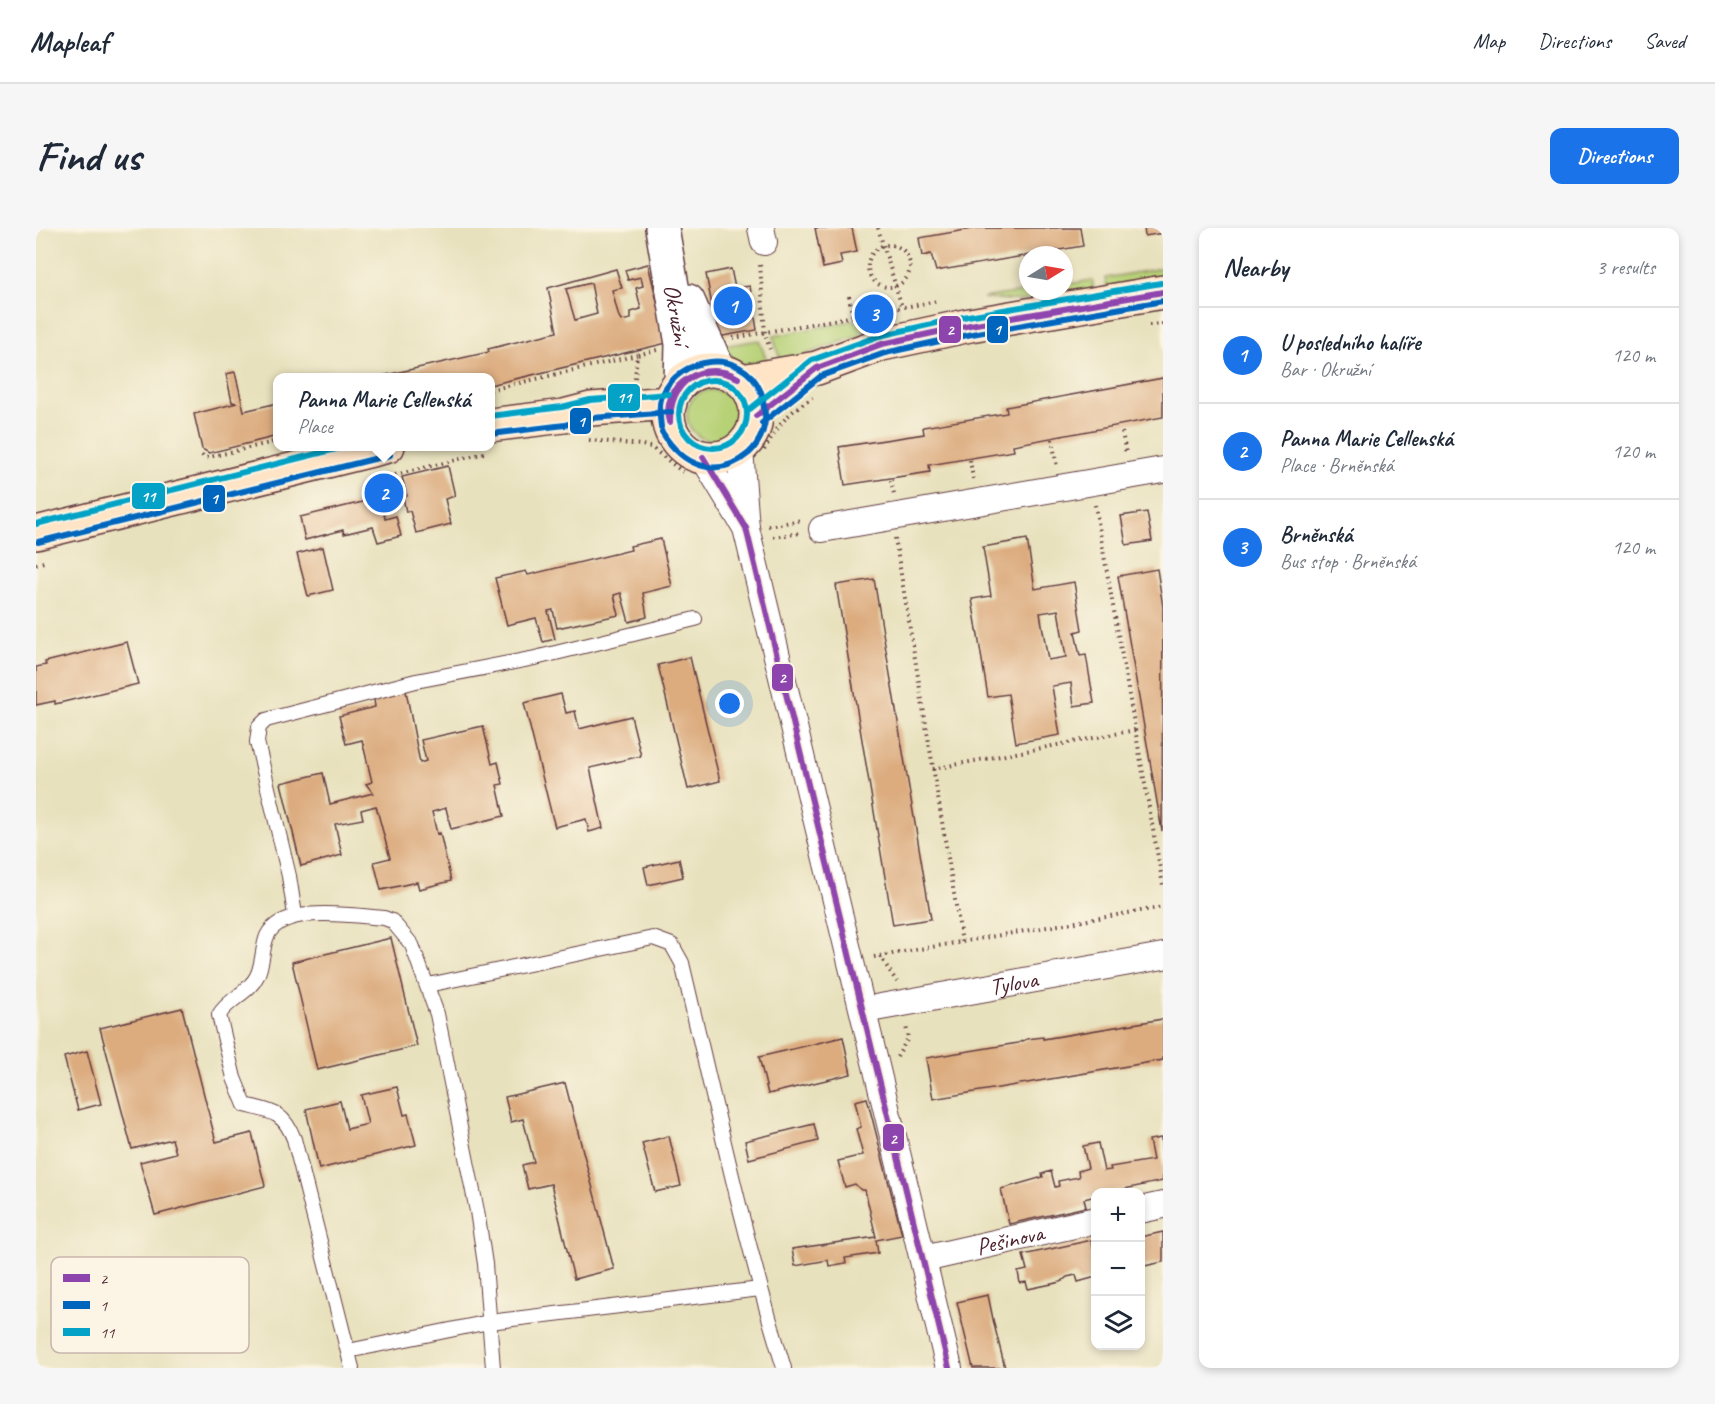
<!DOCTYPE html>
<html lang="en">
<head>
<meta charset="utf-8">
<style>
	body { margin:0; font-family:Caveat,sans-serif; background:#f6f6f7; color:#1f2937 }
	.controls { position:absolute; right:18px; bottom:18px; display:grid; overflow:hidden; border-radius:12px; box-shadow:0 3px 9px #0003 }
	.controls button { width:54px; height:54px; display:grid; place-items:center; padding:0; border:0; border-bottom:2px solid #e0e1e3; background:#fff; color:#1f2937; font:30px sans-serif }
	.compass { position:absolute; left:983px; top:18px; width:54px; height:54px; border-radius:50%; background:#fff; box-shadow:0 3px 9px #0003; rotate:79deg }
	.you { position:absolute; left:694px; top:476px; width:21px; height:21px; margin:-15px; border:4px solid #fff; border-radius:50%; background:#1a73e8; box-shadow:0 0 0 9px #1a73e833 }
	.badge { display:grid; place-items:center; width:39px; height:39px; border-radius:50%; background:#1a73e8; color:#fff; font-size:20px; font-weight:700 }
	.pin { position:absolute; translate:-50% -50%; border:3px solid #fff; box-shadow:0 2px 6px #0006 }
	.popup { position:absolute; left:237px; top:145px; width:222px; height:78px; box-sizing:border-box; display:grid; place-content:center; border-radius:12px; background:#fff; filter:drop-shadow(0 2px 4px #0005); font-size:20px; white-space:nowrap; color:#747a83 }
	.popup b { font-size:22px; color:#1f2937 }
	.popup::after { content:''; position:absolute; left:50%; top:100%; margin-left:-12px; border:12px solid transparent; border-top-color:#fff }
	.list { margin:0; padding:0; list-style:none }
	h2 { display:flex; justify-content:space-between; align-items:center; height:78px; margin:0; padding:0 24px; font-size:26px }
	h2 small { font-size:20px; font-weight:400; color:#747a83 }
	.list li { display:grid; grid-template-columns:39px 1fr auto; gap:18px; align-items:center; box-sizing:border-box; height:96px; padding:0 24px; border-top:2px solid #e0e1e3 }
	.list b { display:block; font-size:22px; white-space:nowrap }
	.list p { margin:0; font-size:20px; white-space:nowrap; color:#747a83 }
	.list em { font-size:20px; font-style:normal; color:#747a83 }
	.icon { flex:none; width:33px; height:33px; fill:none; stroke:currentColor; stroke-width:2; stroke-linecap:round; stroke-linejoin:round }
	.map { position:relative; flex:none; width:1127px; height:1140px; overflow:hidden; border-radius:12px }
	header { display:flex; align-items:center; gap:36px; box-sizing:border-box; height:84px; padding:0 30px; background:#fff; border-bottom:2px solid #e0e1e3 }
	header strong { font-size:28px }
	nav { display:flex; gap:33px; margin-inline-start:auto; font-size:21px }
	.intro { display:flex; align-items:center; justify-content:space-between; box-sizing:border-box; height:144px; padding:0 36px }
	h1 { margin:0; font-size:42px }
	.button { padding:15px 27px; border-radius:12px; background:#1a73e8; color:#fff; font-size:21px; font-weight:700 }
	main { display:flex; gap:36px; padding:0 36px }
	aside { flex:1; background:#fff; border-radius:12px; box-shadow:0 3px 9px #0003 }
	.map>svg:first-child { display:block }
	.green { fill:#b7d177; stroke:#807851; stroke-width:1.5 }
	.building { fill:#dcac7f; fill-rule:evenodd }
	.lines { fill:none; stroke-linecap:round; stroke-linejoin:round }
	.service-casing { stroke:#623c41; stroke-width:16 }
	.minor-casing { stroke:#623c41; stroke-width:28 }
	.tertiary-casing { stroke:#623c41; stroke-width:36 }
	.secondary-casing { stroke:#623c41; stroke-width:36 }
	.path { stroke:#623c41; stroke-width:4; stroke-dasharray:1.5 4.5; stroke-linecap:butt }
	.service { stroke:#fff; stroke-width:14 }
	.minor { stroke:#fff; stroke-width:26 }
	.tertiary { stroke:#fff; stroke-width:33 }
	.secondary { stroke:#ffe4c6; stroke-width:33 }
	.bus-1-casing { stroke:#fcf5e5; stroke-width:10 }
	.bus-2-casing { stroke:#fcf5e5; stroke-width:10 }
	.bus-3-casing { stroke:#fcf5e5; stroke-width:10 }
	.bus-1 { stroke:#8e44ad; stroke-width:6 }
	.bus-2 { stroke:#0065bd; stroke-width:6 }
	.bus-3 { stroke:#04a2c6; stroke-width:6 }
	.labels { text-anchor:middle; stroke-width:6; stroke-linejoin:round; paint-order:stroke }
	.street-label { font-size:24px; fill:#4a1f2b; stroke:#fcf5e5 }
	.key { fill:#fcf5e5; stroke:#c7b5ad; stroke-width:1.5 }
	.key-label { font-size:16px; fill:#4a1f2b }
	.line-badge { stroke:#fcf5e5; stroke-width:2 }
	.badge-label { font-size:16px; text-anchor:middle; font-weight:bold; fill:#fff }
</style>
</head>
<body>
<header>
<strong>Mapleaf</strong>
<nav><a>Map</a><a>Directions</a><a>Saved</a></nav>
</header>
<div class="intro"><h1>Find us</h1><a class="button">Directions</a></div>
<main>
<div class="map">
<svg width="1127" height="1140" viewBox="0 0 1127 1140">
	<rect width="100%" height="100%" fill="#fcf5e5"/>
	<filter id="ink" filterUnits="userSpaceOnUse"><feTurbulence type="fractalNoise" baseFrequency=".0167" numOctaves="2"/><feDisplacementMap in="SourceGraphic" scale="12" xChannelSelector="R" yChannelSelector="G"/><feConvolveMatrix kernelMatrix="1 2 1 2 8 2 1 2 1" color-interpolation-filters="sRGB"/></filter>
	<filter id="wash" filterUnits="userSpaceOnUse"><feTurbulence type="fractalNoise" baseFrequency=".008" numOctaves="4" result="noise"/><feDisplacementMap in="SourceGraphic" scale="24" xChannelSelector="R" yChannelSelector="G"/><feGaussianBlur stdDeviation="1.35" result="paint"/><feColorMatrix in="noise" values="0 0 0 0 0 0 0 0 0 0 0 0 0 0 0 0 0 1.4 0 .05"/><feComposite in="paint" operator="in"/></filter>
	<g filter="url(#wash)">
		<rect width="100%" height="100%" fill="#e8e1bd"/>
		<path class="green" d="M1127,40V50L1071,59L1069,50Z
			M1056,52L1058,62L984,73L947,70L992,63H1028V57Z
			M842,88L822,108L745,135L737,108Z
			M723,112L733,139C708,139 702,141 687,118Z
			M651 187a25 25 0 1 1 50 0a25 25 0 1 1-50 0Z"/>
		<g id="blocks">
			<path class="building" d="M779,0H816L821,24L804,27L806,36L787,40Z
				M941,0H1044L1047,18L900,43L895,26L886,28L883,10Z
				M1108,0H1127V5L1109,8Z
				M612,36L631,115L454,157V150H337L453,124L452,121L521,104L512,60L580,41L586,60L576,62L582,86L585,93L595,91V84L605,81L600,60L607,58L605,49L592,52L589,42ZM555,55L561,86L539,92L530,61Z
				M695,41L699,60L714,58L721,102L687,108L681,104L670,46Z
				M199,144L208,183L242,175V208L173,225L166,221L158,186L201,175L196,174L190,146Z
				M1127,150V189L977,217L978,223L893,237L894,244L809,257L803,219L888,206L887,199L971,185L970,179Z
				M412,238L419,268L409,271L415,296L380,305L374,283L370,284L367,269L371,268L366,249Z
				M331,273L332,278L346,275L349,291L360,288L365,308L342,314L337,299L308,306L307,302L269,312L264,289Z
				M1111,284L1116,313L1090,317L1085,288Z
				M625,311L636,358L607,365L611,389L593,394L585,365L578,367L583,387L521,400L517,382L512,383L519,411L507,414L500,390L471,397L459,350L490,343L492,347L595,322L594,318Z
				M991,311L999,361L1038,354L1046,402L1039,404L1044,428L1050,427L1058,475L1038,478L1035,455L1016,458L1024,507L980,515L972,466L952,469L936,371L955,368L947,319ZM1022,382L1030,429L1012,432L1004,385Z
				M287,319L297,362L272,368L261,326Z
				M1121,341L1127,379L1126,603L1082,348Z
				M838,351L895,691L857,697L800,357Z
				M91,414L102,456L19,476V473L0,477V439L10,437L9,434Z
				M654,429L684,553L652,561L622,437Z
				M370,463L384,535L390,533L385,512L447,498L456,536L462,534L467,556L461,557L468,588L415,601L410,580L396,584L401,606L404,605L415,653L383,661L381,654L345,662L338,634L354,630L340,578L325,582L327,591L299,596L306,627L265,638L245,555L287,545L294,576L337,565L330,556L336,554L326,512L310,516L303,488L339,479L338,471Z
				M525,466L530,485L539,483L543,501L595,488L605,528L554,540L567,600L553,604L550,591L519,599L516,588L488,475Z
				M643,631L647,649L612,657L608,639Z
				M355,710L381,818L281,842L256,734Z
				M146,780L180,914L216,905L229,958L119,987L104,934L140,925L136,911L96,921L64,800Z
				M1127,791V832L897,871L890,830L982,815L991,811L1007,809V811Z
				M807,809L815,846L732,866L723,829Z
				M51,823L65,876L42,882L28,829Z
				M529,855L578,1041L538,1051L515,956L492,961L486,937L498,934L487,891L475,894L469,869Z
				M361,859L368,887L372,886L380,917L283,941L270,881L304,873L311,901L332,896L325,867Z
				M831,870L866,1007L840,1012L842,1025L809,1030L810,1035L793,1038L792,1032L759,1038L756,1021L840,1009L829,962H825L819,956L809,959L802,933L827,927L820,901L825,899L819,873Z
				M778,896L782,913L713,931L709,913Z
				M633,908L645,958L619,964L606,915Z
				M1125,910L1127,953L1074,964H1060V968L1048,971L1050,979L973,996L965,961L1007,949L1006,946L1015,943L1019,959L1023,958L1022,953L1043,949L1042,943L1052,940L1047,918L1062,915L1068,943L1075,942L1074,939L1117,932L1113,912Z
				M1127,1004V1034L1104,1039V1009Z
				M1056,1012L1057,1020L1060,1019V1049L1042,1054L1040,1047L1031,1049L1025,1054L992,1061L990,1054L984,1055L982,1044L991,1042L987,1027Z
				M952,1067L958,1096L969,1140H937L921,1074Z"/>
		</g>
	</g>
	<g filter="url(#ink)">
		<use href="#blocks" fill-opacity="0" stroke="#623c41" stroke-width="1.5"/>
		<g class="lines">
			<g class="service-casing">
				<path id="service" d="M259,687L253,648L221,514L223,499L230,492L380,453L499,430L659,391
					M392,757L617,710L636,717L646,735C678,870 707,1007 748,1140
					M312,1123L453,1094L724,1061
					M316,1140L258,911C247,883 236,884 209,877L198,850L183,787C192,771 213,765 221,748C227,736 226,720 231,708C246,675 320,688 348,690L356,693L376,717L401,786L441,983L449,1036L457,1140"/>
			</g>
			<g class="minor-casing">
				<g id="minor">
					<path d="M725,0L728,14"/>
					<path d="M704,221L710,300L913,1140"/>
					<path d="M667,229L710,300"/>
					<path d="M786,301L1127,242"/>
					<path id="s1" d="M828,782L1127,728"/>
					<path d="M1104,982L1127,977"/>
					<path id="s2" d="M888,1031L1060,992"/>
				</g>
			</g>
			<g class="tertiary-casing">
				<g id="tertiary">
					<path id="s3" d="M626,0L646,116L645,155"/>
					<path d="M652,73L683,143"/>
				</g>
			</g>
			<g class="secondary-casing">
				<path id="secondary" d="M632 186a44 44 0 1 1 88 0a44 44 0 1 1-88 0Z
					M706,153L781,140L846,116L934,97L1127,64
					M454,197L528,188L555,181L634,175
					M0,305L352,218"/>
			</g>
			<path class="path" d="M842,0L866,79
				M832 38a21 21 0 1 1 42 0a21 21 0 1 1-42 0Z
				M724,37L729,106L734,121
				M813,68L817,90
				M1113,97L1127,96
				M697,110L902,73
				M599,150L601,127L621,122
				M454,162L601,127
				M1086,204L1090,226
				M1016,211L1021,239
				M553,212L606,217L615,219L647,244
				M728,222C741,199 753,182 777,170
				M166,227L169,230L242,213
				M934,232L937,251
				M359,247L448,225
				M855,252L858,266
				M1059,277L1127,657
				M732,298L766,292
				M737,309L765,305
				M859,310L926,714
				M0,336L8,334
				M897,541L1099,502
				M844,728L861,754
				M838,729L1127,679
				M861,829L872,810L870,797"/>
			<use href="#service" class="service"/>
			<use href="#minor" class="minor"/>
			<use href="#tertiary" class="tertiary"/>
			<use href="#secondary" class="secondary"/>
			<g class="bus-1-casing">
				<path id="bus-1" d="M720,188L781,140L846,116L934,97L1127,64
					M634,194C623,156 671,130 702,150
					M634,194C634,154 663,132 702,150
					M667,229L710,300L913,1140"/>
			</g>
			<g class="bus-2-casing">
				<path id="bus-2" d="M726,195L785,148L849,125L936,106L1127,73
					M625,199C624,189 622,178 626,168C643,128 705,119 724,162C727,167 727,174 728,180C732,195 725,214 713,225C680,253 646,237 626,204
					M455,206L529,197L556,190L635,184
					M2,314L354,227"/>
			</g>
			<g class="bus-3-casing">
				<path id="bus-3" d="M643 186a34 34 0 1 1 68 0a34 34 0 1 1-68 0Z
					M714,181L776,132L843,108L932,88L1125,55
					M454,188L526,179L554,172L633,166
					M0,296L312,218"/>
			</g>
			<use href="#bus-1" class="bus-1"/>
			<use href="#bus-2" class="bus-2"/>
			<use href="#bus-3" class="bus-3"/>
		</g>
	</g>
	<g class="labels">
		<g class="street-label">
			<text dy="8" stroke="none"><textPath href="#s3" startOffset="88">Okružní</textPath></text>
			<text dy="8" stroke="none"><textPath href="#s1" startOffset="152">Tylova</textPath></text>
			<text dy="8" stroke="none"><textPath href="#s2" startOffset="88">Pešinova</textPath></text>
		</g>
	</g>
	<rect x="15" y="1029" width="198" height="96" rx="9" class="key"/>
	<rect x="27" y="1046" width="27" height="8" fill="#8e44ad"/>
	<rect x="27" y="1073" width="27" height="8" fill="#0065bd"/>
	<rect x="27" y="1100" width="27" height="8" fill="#04a2c6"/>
	<g class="key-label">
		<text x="64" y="1056">2</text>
		<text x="64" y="1083">1</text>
		<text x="64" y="1110">11</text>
	</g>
	<g class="line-badge">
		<rect x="902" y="87" width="24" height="29" rx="6" fill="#8e44ad"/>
		<rect x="950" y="87" width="23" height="29" rx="6" fill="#0065bd"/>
		<rect x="571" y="155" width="34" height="29" rx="6" fill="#04a2c6"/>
		<rect x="533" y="179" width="23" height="28" rx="6" fill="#0065bd"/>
		<rect x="95" y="254" width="35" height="28" rx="6" fill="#04a2c6"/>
		<rect x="166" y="256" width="24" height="29" rx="6" fill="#0065bd"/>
		<rect x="735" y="435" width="23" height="29" rx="6" fill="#8e44ad"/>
		<rect x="846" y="895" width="23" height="29" rx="6" fill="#8e44ad"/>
	</g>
	<g class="badge-label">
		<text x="914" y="107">2</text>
		<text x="961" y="107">1</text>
		<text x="588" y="175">11</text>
		<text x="545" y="199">1</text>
		<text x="112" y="274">11</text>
		<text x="178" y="276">1</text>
		<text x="746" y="455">2</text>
		<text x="857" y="916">2</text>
	</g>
</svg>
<div class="controls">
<button>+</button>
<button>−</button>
<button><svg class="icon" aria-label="layers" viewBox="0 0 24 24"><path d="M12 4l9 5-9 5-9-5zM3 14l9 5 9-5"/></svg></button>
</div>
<svg class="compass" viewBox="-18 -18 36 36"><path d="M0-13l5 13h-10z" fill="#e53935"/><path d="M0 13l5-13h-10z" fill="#747a83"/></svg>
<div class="you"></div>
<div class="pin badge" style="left:697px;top:78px">1</div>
<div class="pin badge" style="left:348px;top:265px">2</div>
<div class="popup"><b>Panna Marie Cellenská</b>Place</div>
<div class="pin badge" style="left:838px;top:86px">3</div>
</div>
<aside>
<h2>Nearby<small>3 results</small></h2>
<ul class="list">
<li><span class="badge">1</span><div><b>U posledního halíře</b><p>Bar · Okružní</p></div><em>120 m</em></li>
<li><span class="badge">2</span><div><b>Panna Marie Cellenská</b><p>Place · Brněnská</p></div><em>120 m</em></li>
<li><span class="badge">3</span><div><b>Brněnská</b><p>Bus stop · Brněnská</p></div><em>120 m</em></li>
</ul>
</aside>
</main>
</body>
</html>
